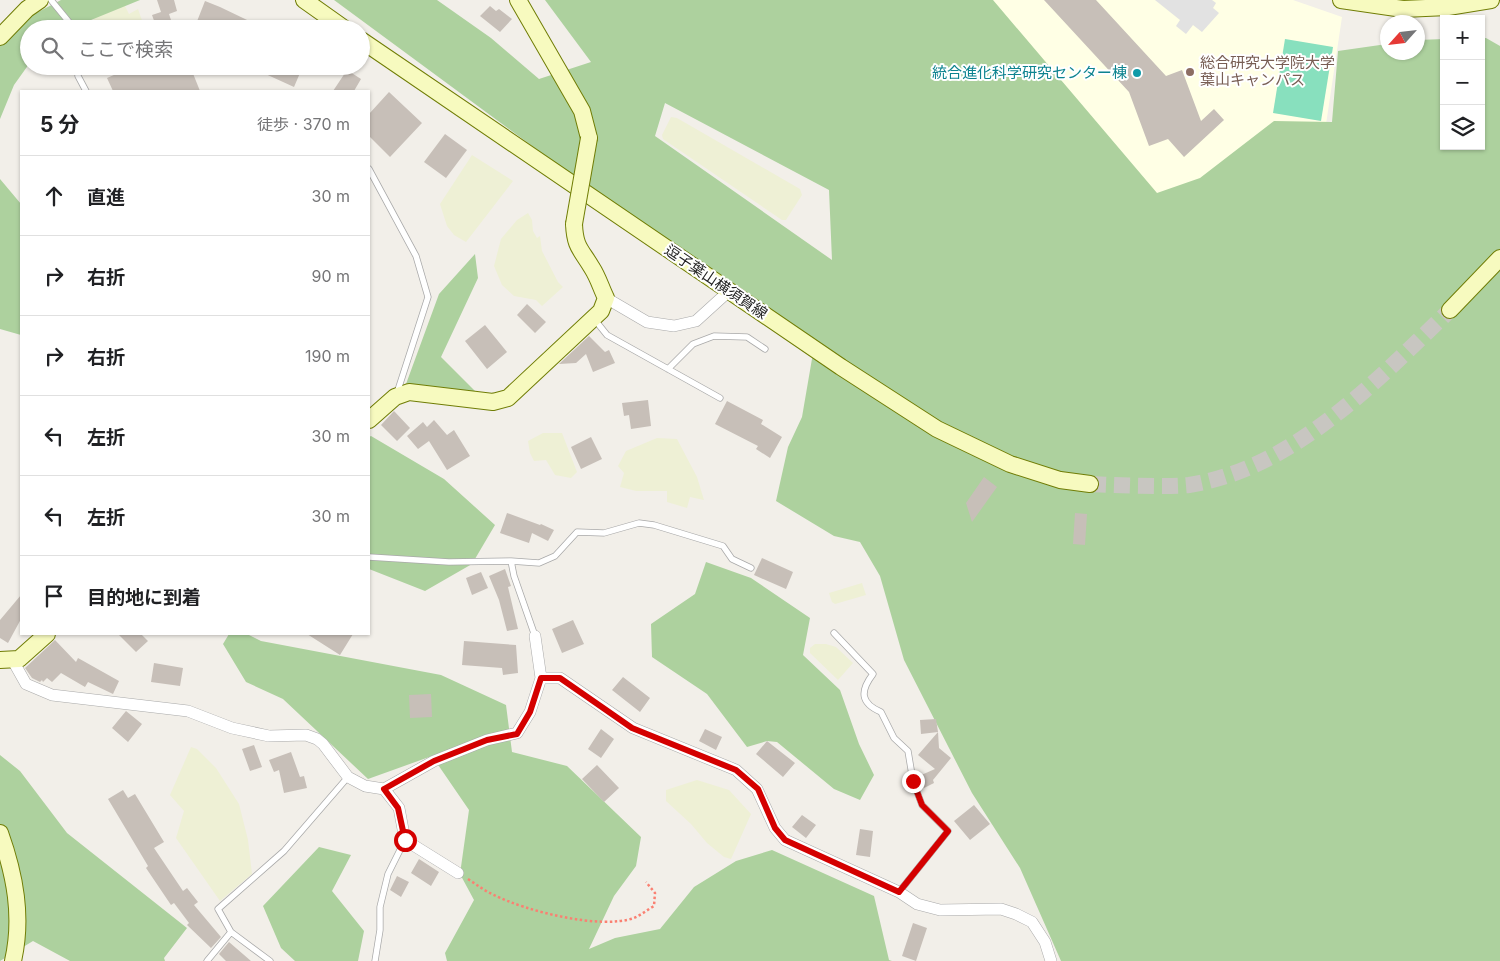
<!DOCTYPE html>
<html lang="ja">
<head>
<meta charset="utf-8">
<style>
	body { margin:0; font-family:Inter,"Noto Sans JP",sans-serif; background:#f6f6f6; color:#202124 }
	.controls { position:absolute; right:15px; top:15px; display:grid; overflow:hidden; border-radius:0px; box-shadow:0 1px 4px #0004 }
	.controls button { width:45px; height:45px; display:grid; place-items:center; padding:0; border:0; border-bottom:1px solid #e0e0e0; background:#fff; color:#202124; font:25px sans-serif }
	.compass { position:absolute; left:1380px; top:15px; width:45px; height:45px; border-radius:50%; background:#fff; box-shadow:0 1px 4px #0004; rotate:243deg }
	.stop { position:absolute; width:15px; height:15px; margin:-11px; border:4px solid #d40000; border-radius:50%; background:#fff }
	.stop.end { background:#d40000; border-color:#fff; box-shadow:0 1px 5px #0008 }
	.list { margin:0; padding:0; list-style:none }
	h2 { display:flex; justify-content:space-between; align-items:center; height:65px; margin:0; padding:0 20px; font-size:21px }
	h2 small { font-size:16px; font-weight:400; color:#757577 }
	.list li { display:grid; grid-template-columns:32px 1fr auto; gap:15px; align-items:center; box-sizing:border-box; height:80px; padding:0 20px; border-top:1px solid #e0e0e0 }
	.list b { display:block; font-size:19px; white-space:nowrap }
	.list em { font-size:16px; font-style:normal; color:#757577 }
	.icon { flex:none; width:28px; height:28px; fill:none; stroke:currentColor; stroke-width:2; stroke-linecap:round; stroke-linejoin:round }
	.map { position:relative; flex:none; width:1500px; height:961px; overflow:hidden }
	.search { position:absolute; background:#fff; box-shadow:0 1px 4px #0004; left:20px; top:20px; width:350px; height:55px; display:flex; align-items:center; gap:12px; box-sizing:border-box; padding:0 18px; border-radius:28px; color:#757577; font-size:19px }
	.panel { position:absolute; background:#fff; box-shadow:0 1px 4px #0004; left:20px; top:90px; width:350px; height:545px; border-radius:0px }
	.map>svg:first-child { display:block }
	.education { fill:#ffffe5 }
	.farmland { fill:#eef0d5 }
	.forest { fill:#add19e; fill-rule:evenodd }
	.pitch { fill:#88e0be }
	.parking { fill:#e2e2e2 }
	.building { fill:#c7bfb8 }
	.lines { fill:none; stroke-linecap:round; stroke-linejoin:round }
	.secondary-tunnel { stroke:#c8c6c1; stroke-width:16; stroke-dasharray:16 8; stroke-linecap:butt }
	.lane-casing { stroke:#a9a9a9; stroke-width:7 }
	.street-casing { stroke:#a9a9a9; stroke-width:12 }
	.secondary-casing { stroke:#707d05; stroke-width:18 }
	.path { stroke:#fa8072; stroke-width:2.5; stroke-dasharray:2.5 2.5; stroke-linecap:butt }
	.lane { stroke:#fff; stroke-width:5.5 }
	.street { stroke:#fff; stroke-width:11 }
	.secondary { stroke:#f7fabf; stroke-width:16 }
	.secondary-bridge-casing { stroke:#707d05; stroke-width:18; stroke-linecap:butt }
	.secondary-bridge { stroke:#f7fabf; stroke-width:16 }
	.route { stroke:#d40000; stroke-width:6 }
	.education-dot { fill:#8d6e63; stroke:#fff; stroke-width:2 }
	.culture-dot { fill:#0f9aa8; stroke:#fff; stroke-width:2 }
	.labels { text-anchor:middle; stroke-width:4; stroke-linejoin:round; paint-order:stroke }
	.education-label { font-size:15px; fill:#785e54; stroke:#fff; text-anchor:start }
	.culture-label { font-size:15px; fill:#0d838f; stroke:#fff; text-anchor:end }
	.street-label { font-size:15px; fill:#222; stroke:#fff }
</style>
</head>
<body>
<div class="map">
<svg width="1500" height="961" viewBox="0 0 1500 961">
	<rect width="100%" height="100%" fill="#f2efe9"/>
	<path class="education" d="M983,0H1293L1342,17L1325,131L1170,213Z"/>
	<path class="farmland" d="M122,0L129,14L138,9L145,29H96L92,14Z
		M671,117L677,118L800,189L802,195L786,220H782L663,139L662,135Z
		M472,155L513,181L466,242L454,235L447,226L440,204Z
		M528,213L532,220L533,231L537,238L540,236L542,251L558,282L563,287L542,306L536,300L514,296L502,285L494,266L501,239L517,220Z
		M543,433H562L577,472L571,478L555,475L546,460L534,461L530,453L528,441Z
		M657,438L677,439L697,477L704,500L690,497L687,508L667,502V491H636L620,487L624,473L618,466L626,451Z
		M862,583L866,595L835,604L832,602L829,593Z
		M815,644H826L836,647L853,663L838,680L810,653V648Z
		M191,747L197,749L216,768L239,804L248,840L252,874L220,901L176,838L184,811L170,795Z
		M697,780L729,790L751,814L731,859L724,857L707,843L691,824L666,801V790Z"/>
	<path class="forest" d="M61,0H140L69,29H29V64L14,85L0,119V32Z
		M334,0H437L491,38L539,79L591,62L545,0H993L1157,193L1200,178L1274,121L1332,122L1338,51L1387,44L1388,52H1418V40L1444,39V146H1481V38H1486L1500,46V961H1061L1020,868L972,793L904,660L880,576L860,542L834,536L776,501L788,447L802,417L813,353ZM665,103L829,190L832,260L655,136Z
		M0,179L21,204V335L0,329Z
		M475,254L478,278L441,357L476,392L439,387L406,384L439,294Z
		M371,436L444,479L495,525L472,564L425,591L369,569V437Z
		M706,562L751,578L810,618L803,655L840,690L859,744L874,775L860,800L834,789L777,742L767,741L747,747L707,694L652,657L651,624L695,594Z
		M229,634H247L261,641L441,675L506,705L512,752L567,766L641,837L636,866L614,896L589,949L615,938L660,929L694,887L736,861L772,850L874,896L889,960L892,961H447L445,953L474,900L460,874L469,810L432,756L368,779L283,699L246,682L223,644Z
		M0,755L20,771L67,833L187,928L164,958L165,961H70L33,941L0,961Z
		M319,847L351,855L332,891L364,931L358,961H295L281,948L263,906Z"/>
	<path class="pitch" d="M1285,39L1333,47L1321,121L1273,113Z"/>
	<path class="parking" d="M1155,0H1212L1216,3L1213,8L1219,13L1202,32L1193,25L1186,34L1176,26L1180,20Z"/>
	<path class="building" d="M157,0H174L177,11L169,14L174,29H157L152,15L161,12Z
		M1044,0H1096L1166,76L1182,70L1201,121L1214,109L1224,120L1184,157L1168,139L1149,146L1129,92Z
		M205,1L220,7L266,29H194Z
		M490,6L496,11L499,9L512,19L500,32L480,16Z
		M134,66H190L200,91H113L107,78Z
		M248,66H303L294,87Z
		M347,70L361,79L354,91H333Z
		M389,92L422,123L390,157L369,136V114Z
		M445,134L467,150L446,178L424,162Z
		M527,304L546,322L535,333L517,315Z
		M485,325L507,352L487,369L465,341Z
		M589,336L605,352L609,350L615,363L593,372L586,354L576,363L559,364Z
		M648,400L651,426L631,429L629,415L624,416L622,403Z
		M727,401L763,420L761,424L782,437L770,458L756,449L758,446L715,424Z
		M394,411L410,428L397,441L381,425Z
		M434,420L447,435L454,430L470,456L447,470L429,441L418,449L407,436L423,422L427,427Z
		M591,437L602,459L581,469L571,447Z
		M984,477L997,487L972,522L966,503Z
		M507,513L540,525L541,524L554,530L548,541L532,533L529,543L500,533Z
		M1075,513L1087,514L1085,545L1073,544Z
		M762,558L793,572L786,589L754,575Z
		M505,569L511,586L508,587L518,629L507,631L499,600L489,576Z
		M481,572L488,588L472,595L466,578Z
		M21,595V619L8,643L0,638V620Z
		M573,620L584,644L562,653L552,629Z
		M118,634H141L148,641L136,652Z
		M307,634H353L340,655Z
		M55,640L76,662L78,658L119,681L113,694L88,682L85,687L61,673L52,682L47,678L43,682L42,680L40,682L32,678L25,668Z
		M464,641L516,645L518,673L503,675L502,668L462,665Z
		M154,663L183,668L180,686L151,682Z
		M623,677L650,698L640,712L612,690Z
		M431,694L432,717L410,718L409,695Z
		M126,711L142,724L128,742L112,728Z
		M936,719L938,732L921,734L920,720Z
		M601,729L614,739L601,758L588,749Z
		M705,729L722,737L716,750L699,741Z
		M938,732L939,748L951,758L933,780L934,783L924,788L919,776L935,769L918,755Z
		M767,741L795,763L783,777L756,754Z
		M254,745L262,767L250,771L242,749Z
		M291,752L300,777L304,776L307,788L284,793L279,770L274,772L269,760Z
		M597,765L619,788L604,802L582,779Z
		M123,790L128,798L135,794L164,842L154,848L183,891L187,888L198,902L194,905L221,937L211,948L187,925L189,923L174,903L171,905L146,868L148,866L108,799Z
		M974,805L990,824L970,840L954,821Z
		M802,815L816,825L806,838L792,827Z
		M860,829L873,831L870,857L856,855Z
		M419,859L439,872L431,886L411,873Z
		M397,876L409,882L401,897L390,890Z
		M913,923L927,928L916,961L902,956Z
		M229,942L251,961H226L219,954Z"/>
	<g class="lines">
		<path class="secondary-tunnel" d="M1090,484C1114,485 1138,486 1162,486C1171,486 1180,486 1189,485C1295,468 1376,381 1450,310"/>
		<g class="lane-casing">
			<path id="lane" d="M51,0L69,22L70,29
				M77,66L78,76L86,91
				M369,169L416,256L428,297L397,393
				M595,320L607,335L720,398
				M668,369L693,344L714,336L747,337L765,349
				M369,557L449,562L511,561L514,576L535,636
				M511,561L539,563L555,556L577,532L604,533L639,523L654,525L723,546L732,559L751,568
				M834,633L873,674C860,691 860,703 881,712L894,738L908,751L913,781L922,805L948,831L899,892
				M207,961L231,932
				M270,961L231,932L218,909L284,851L348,777
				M375,961L380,930V907L388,874L405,840"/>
		</g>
		<g class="street-casing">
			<path id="street" d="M606,298L647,322L674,326L696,321L729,291
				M12,659L26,684L52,695L188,711L232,728L269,736L306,735L317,739L323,744L348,777L365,786L384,789L399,808L405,840L458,873
				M541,678H560L633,728L736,770L757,789L775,828L785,840L899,892L917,904L940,910L1001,909L1016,914L1032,922L1045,942L1051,961
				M384,789L434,761L487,740L517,733L530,712L541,678L535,636"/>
		</g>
		<g class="secondary-casing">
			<path id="secondary" d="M304,0L345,29
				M518,0L582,111L589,138
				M1341,0L1403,9L1448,7L1491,0
				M0,37L27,9L40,0
				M361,40L841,367L937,429L1010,464L1060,480L1090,484
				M1450,310L1500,258
				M369,420L395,397L409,392L493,402L508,398L601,311L606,298C601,288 598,277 592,268C581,249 575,248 574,224
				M0,660L19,659L47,634
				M0,833C15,875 23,917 13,961"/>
		</g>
		<path class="path" d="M468,879C477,885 485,891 494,895C526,911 600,930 634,918C641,915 647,910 654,906L655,893L646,882"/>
		<use href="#lane" class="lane"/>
		<use href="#street" class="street"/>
		<use href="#secondary" class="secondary"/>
		<g class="secondary-bridge-casing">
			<path id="secondary-bridge" d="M574,224L589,138"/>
		</g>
		<use href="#secondary-bridge" class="secondary-bridge"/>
	</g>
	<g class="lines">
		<path class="route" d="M405,840L398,808L384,789L434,761L487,740L517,734L530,712L541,678H560L632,728L736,770L758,789L775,828L785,840L899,892L948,831L922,805L913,781"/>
	</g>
	<circle class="education-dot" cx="1190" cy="72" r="5"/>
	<circle class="culture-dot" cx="1137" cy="73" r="5"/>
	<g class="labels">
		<g class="education-label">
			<text x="1200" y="68">総合研究大学院大学<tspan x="1200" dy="17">葉山キャンパス</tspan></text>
		</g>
		<g class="culture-label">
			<text x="1127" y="78">統合進化科学研究センター棟</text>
		</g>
		<g class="street-label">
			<text transform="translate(716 282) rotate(34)" y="5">逗子葉山横須賀線</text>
		</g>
	</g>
</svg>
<div class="controls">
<button>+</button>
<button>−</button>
<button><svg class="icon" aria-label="layers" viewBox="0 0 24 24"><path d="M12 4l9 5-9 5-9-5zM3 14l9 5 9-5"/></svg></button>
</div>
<svg class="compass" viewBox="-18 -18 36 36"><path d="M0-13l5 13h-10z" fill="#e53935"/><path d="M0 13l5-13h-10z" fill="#757577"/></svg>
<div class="stop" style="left:405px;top:840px"></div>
<div class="stop end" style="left:913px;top:781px"></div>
<div class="search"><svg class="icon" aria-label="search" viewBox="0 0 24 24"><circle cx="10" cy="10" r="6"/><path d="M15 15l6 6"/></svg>ここで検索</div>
<section class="panel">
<h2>5 分<small>徒歩 · 370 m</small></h2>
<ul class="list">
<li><svg class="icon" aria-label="ahead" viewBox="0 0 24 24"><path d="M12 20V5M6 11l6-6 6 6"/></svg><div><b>直進</b></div><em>30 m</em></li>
<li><svg class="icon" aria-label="right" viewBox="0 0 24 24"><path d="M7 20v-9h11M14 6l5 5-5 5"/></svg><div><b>右折</b></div><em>90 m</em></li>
<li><svg class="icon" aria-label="right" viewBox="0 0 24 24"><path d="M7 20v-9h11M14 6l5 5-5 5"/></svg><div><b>右折</b></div><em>190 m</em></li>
<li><svg class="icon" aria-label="left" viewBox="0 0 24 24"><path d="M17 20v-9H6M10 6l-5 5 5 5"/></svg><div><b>左折</b></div><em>30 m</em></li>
<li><svg class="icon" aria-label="left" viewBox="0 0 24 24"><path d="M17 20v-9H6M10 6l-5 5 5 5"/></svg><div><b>左折</b></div><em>30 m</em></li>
<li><svg class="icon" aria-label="arrive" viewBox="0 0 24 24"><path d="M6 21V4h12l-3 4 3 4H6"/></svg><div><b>目的地に到着</b></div></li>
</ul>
</section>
</div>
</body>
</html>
